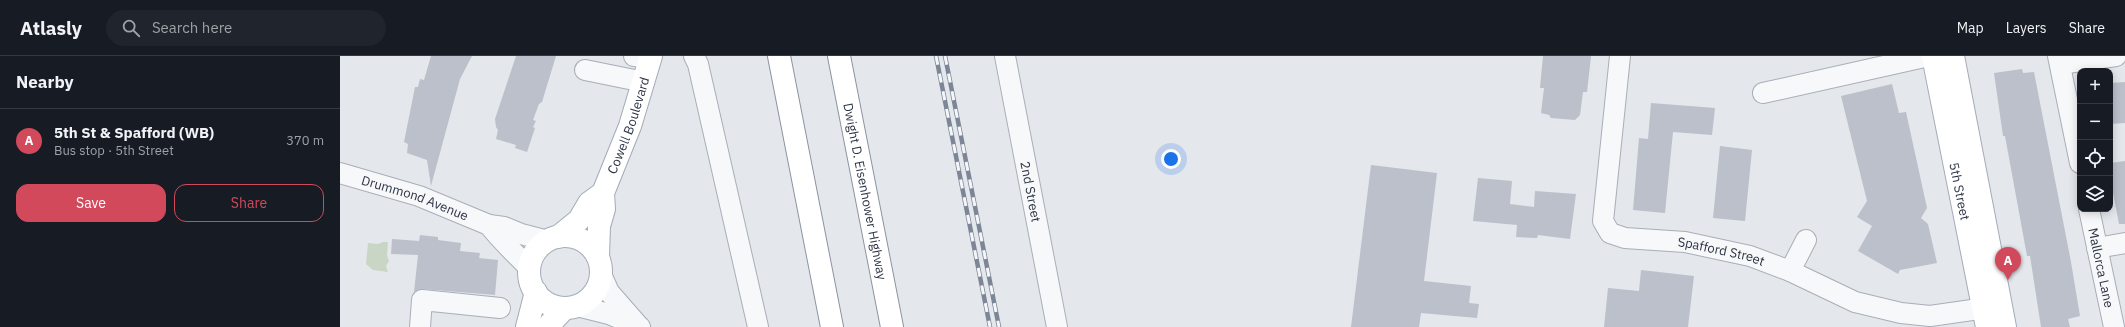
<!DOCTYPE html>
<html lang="en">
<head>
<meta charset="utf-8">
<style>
	body { margin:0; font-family:"IBM Plex Sans",sans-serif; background:#20242c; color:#f1f3f6 }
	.controls { position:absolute; right:12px; top:12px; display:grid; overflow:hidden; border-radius:8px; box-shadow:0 2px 10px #0003 }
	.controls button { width:36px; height:36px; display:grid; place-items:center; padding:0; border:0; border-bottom:1px solid #363941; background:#171b24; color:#f1f3f6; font:20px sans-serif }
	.you { position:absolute; left:831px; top:103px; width:14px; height:14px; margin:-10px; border:3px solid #fff; border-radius:50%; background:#1a73e8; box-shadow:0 0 0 6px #1a73e833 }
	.badge { display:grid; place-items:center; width:26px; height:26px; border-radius:50%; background:#d1495b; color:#fff; font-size:13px; font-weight:700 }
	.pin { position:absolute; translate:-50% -33px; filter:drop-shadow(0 1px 2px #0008) }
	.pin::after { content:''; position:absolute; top:21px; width:14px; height:12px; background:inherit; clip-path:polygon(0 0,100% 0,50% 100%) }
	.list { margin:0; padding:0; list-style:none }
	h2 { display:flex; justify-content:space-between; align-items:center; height:52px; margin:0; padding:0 16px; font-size:17px }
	h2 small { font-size:13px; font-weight:400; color:#9ea1a6 }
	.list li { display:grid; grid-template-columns:26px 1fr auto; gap:12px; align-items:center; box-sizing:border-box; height:64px; padding:0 16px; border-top:1px solid #363941 }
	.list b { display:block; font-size:15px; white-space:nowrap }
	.list p { margin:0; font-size:13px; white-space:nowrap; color:#9ea1a6 }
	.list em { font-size:13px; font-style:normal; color:#9ea1a6 }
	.actions { display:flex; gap:8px; padding:12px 16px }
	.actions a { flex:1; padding:9px 0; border:1px solid #d1495b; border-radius:12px; text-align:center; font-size:14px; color:#d1495b }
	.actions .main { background:#d1495b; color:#fff }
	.icon { flex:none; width:22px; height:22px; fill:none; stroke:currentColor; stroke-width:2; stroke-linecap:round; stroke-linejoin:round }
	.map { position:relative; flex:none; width:1785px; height:271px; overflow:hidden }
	header { display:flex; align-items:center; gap:24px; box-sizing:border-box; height:56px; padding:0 20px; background:#171b24; border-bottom:1px solid #363941 }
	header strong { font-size:19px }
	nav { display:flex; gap:22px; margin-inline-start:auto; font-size:14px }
	.search { width:280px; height:36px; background:#20242c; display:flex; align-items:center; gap:10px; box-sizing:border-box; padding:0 14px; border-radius:22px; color:#9ea1a6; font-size:15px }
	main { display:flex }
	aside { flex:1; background:#171b24 }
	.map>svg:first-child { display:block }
	.green { fill:#c9d6c5 }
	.building { fill:#bbc0ca }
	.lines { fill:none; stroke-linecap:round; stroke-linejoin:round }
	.minor-casing { stroke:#a9aeb7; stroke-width:22 }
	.major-casing { stroke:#a3abb8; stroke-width:24 }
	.highway-casing { stroke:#8b94a3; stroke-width:24 }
	.minor { stroke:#f7f8fa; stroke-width:20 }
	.major { stroke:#fff; stroke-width:22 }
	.highway { stroke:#fff; stroke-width:22 }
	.rail-casing { stroke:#7d8696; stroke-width:4.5 }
	.rail { stroke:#f4f6f9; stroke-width:3; stroke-dasharray:9; stroke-linecap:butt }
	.labels { text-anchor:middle; stroke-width:3; stroke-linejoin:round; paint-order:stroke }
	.street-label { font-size:13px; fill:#2b3445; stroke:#f4f6f9 }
</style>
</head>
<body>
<header>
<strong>Atlasly</strong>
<div class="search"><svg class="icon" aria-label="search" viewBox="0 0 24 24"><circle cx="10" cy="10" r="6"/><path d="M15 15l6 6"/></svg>Search here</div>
<nav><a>Map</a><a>Layers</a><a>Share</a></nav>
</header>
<main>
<aside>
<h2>Nearby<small></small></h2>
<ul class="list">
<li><span class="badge">A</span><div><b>5th St &amp; Spafford (WB)</b><p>Bus stop · 5th Street</p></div><em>370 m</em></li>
</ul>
<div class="actions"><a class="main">Save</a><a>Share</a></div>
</aside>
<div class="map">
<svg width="1785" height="271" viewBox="0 0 1785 271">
	<rect width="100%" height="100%" fill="#e4e7ec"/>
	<path class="green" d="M43,186H48L47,199L49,205L46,210L48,216L33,214L26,208L28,187L38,188Z"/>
	<path class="building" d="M91,0H132L120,23L91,130L87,104L67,97L68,88L64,86L75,31H78L80,23L84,24Z
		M176,0H216L202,46L199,48L193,64L196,65L193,71L195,72L187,96L175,92L176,89L156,83L158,74L156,71L155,63Z
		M1203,0H1251L1247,36H1243L1240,59L1235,64L1211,62L1209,59L1201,57L1204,32H1200Z
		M1682,13L1683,17L1694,16L1731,206L1740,260L1728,263L1730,271H1701L1690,200H1687L1665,80H1663L1654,17Z
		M1785,26V67L1770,68V27Z
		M1552,28L1559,57L1566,56L1587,152L1581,162L1588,168L1597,207L1560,214L1558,218L1518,195L1532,170L1517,161L1527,145L1501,40Z
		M1311,47L1375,52L1372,79L1333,76L1325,157L1293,154L1299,82L1308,83Z
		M1380,90L1412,94L1405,165L1373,162Z
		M1785,105V168H1779L1770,121V107Z
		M1031,109L1097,117L1084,225L1131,230L1129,247L1139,248L1137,262L1081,257L1079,271H1011Z
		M1138,122L1172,125L1170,148L1194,151L1195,135L1236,138L1230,183L1198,179L1197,182L1176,181L1177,169L1133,165Z
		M80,179L98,181V184L121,187L120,195L140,197L139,202L158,204L155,239L83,233L74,236L78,199L51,198L52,183L79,185Z
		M1301,214L1354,220L1348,271H1264L1268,232L1299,235Z"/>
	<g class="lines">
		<g class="minor-casing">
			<g id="minor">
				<path d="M294,0L310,3"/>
				<path d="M354,0L358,8L418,271"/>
				<path id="s1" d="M665,0L717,271"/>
				<path id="s2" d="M1280,0L1263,165L1270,177L1285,182L1345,186L1410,200L1450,215L1515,246L1561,257L1590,260L1660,250"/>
				<path d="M1718,0L1740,107"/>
				<path d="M1720,8L1776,0"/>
				<path d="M245,14L304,26"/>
				<path d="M1423,37L1589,0"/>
				<path id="s3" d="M0,117L79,140L149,169L164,171L181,178L208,185"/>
				<path id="s4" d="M1749,153L1774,271"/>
				<path d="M149,169C161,185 176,198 190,213"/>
				<path d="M1757,192L1785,187"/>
				<path d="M1450,215L1466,184"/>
				<path d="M261,218L269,236L297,268"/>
				<path d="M237,250L269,258L300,271"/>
				<path d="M80,271L82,244L160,252"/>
			</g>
		</g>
		<g class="major-casing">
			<g id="major">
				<path id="s5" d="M1593,0L1647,271"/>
				<path d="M1613,0L1665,271"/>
				<circle cx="225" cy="216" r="36"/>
				<path d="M218,181L239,164L249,147L263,137"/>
				<path id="s6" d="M258,201L259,170L264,153L263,137L290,70L311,0"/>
				<path d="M187,271L196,236"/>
				<path d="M207,271L225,252"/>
			</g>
		</g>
		<g class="highway-casing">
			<g id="highway">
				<path d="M439,0L492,271"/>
				<path id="s7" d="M499,0L552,271"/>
			</g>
		</g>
		<use href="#minor" class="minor"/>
		<use href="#major" class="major"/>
		<use href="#highway" class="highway"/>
		<g class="rail-casing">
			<path id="rail" d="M596,0L650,271
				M605,0L659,271"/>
		</g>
		<use href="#rail" class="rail"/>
	</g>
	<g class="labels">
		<g class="street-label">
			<text dy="5" stroke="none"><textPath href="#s6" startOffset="137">Cowell Boulevard</textPath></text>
			<text dy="5" stroke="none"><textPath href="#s7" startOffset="138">Dwight D. Eisenhower Highway</textPath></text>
			<text dy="5" stroke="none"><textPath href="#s1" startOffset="138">2nd Street</textPath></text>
			<text dy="5" stroke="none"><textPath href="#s5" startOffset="138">5th Street</textPath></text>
			<text dy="5" stroke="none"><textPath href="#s3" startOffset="79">Drummond Avenue</textPath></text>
			<text dy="5" stroke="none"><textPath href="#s2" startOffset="293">Spafford Street</textPath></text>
			<text dy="5" stroke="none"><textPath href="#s4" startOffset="60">Mallorca Lane</textPath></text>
		</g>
	</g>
</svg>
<div class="controls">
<button>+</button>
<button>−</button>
<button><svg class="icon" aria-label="locate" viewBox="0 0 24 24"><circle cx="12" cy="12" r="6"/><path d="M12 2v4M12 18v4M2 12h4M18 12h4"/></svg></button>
<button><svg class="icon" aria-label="layers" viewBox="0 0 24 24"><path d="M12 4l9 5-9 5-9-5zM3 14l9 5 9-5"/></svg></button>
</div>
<div class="you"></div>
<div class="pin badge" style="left:1668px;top:224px">A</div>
</div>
</main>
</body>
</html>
